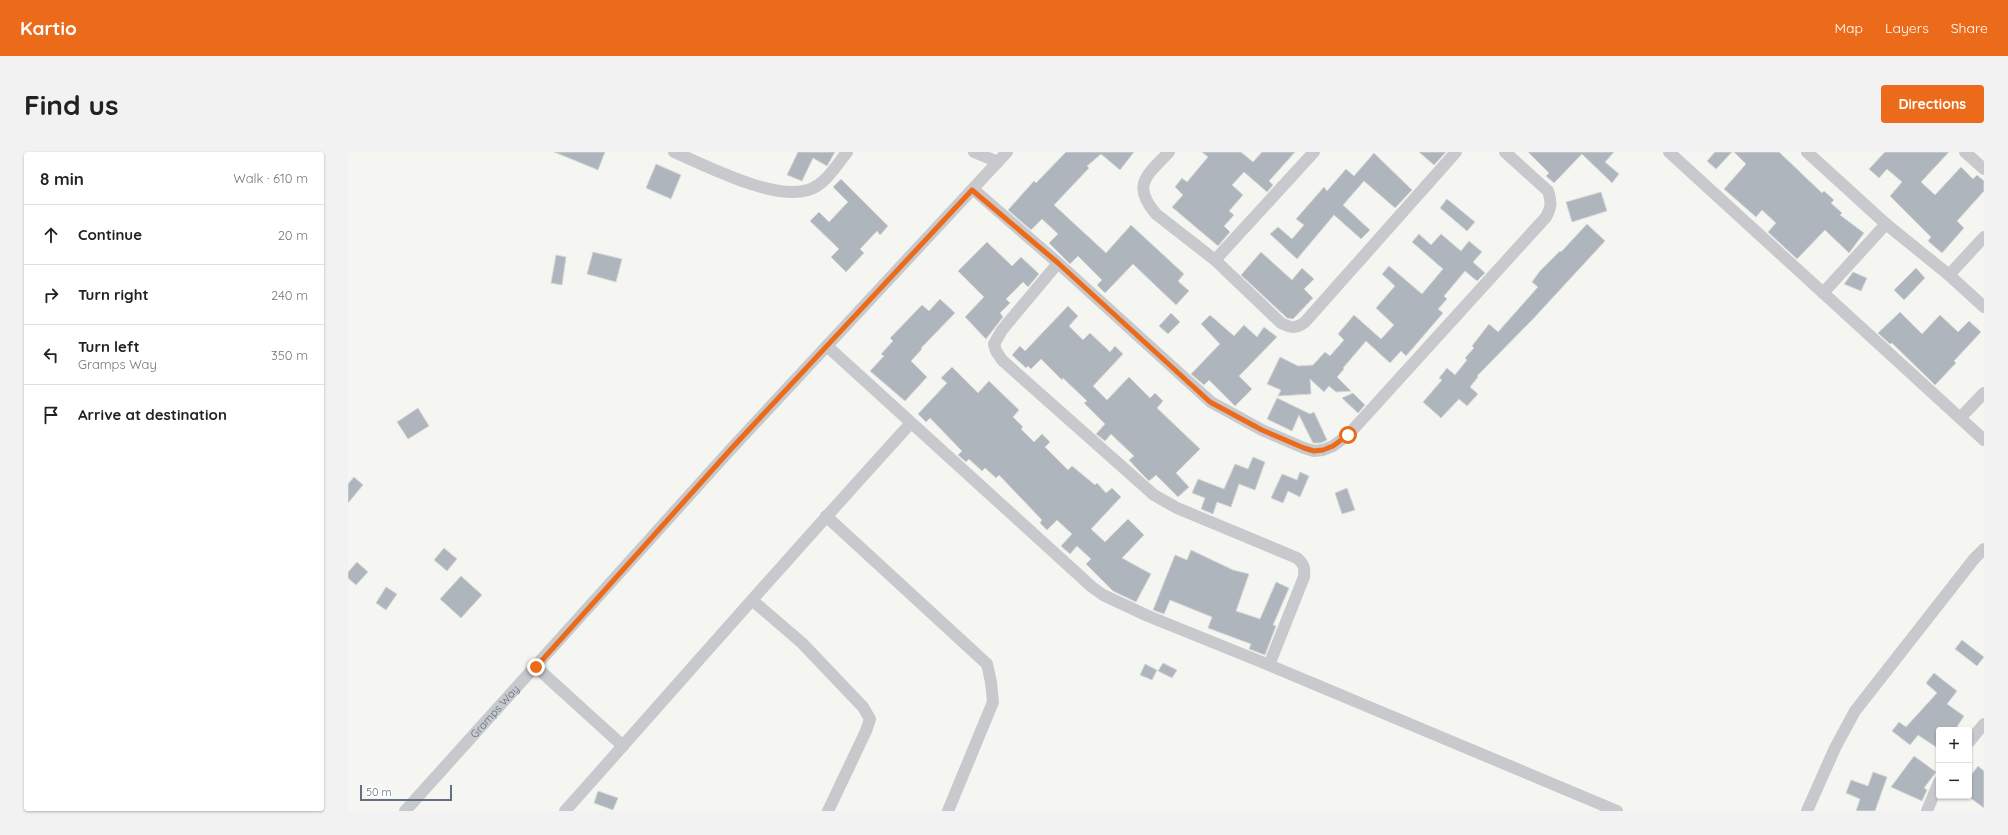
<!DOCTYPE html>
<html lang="en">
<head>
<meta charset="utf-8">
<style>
	body { margin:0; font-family:Quicksand,sans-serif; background:#f2f2f2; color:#222 }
	.controls { position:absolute; right:12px; bottom:12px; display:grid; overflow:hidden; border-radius:4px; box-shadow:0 1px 3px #0004 }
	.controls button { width:36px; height:36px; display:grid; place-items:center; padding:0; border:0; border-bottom:1px solid #e0e0e0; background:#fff; color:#222; font:20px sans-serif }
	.scale { position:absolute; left:12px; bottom:10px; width:92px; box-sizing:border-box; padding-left:4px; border:2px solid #637084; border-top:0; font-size:11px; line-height:14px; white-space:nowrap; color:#637084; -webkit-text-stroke:3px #fff; paint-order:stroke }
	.stop { position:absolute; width:12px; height:12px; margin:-9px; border:3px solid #ec6b1a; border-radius:50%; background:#fff }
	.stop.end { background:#ec6b1a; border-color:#fff; box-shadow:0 1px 4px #0008 }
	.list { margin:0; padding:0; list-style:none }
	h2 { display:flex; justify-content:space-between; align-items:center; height:52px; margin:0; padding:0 16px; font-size:17px }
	h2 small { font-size:13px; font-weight:400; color:#767676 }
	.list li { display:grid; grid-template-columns:26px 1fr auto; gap:12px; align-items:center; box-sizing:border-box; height:60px; padding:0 16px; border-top:1px solid #e0e0e0 }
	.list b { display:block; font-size:15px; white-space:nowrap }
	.list p { margin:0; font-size:13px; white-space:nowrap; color:#767676 }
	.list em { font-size:13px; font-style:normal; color:#767676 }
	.icon { flex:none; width:22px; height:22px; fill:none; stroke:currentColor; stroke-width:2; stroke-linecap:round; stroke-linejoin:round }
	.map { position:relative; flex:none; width:1636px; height:659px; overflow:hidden; border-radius:4px }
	header { display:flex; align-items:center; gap:24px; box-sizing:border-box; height:56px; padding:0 20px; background:#ec6b1a; color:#fff }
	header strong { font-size:19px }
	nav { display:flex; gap:22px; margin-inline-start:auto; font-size:14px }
	.intro { display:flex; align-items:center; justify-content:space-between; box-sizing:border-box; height:96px; padding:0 24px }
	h1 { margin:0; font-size:28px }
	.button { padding:10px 18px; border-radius:4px; background:#ec6b1a; color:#fff; font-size:14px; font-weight:700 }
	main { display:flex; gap:24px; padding:0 24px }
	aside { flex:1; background:#fff; border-radius:4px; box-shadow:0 1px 3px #0004 }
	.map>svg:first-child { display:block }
	.building { fill:#afb5bc; stroke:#d6d7d4 }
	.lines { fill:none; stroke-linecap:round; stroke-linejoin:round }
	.minor { stroke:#c7c9cd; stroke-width:12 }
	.route { stroke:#ec6b1a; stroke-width:5 }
	.labels { text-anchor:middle; stroke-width:4; stroke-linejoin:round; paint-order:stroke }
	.street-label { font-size:11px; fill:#637084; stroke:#fff }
</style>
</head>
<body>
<header>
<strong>Kartio</strong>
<nav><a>Map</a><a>Layers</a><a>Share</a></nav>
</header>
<div class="intro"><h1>Find us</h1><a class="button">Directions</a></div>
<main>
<aside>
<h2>8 min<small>Walk · 610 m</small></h2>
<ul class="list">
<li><svg class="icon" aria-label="ahead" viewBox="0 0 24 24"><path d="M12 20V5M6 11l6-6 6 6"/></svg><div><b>Continue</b></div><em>20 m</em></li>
<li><svg class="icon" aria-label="right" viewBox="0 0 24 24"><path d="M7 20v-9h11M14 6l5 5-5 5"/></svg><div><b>Turn right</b></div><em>240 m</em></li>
<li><svg class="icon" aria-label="left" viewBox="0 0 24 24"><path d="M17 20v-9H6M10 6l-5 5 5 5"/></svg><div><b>Turn left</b><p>Gramps Way</p></div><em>350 m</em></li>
<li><svg class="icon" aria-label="arrive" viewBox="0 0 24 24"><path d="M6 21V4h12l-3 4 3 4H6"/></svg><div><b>Arrive at destination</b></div></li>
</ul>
</aside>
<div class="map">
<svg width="1636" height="659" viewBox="0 0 1636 659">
	<rect width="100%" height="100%" fill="#f5f5f1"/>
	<path class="building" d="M206,0H257L250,18Z
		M450,0H487L479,14L465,6L454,29L439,23Z
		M718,0H786L772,18L753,2L739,14L741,16L706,53L758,101L783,73L836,122L830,129L841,139L828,153L785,112L757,141L749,133L754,128L730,104L722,112L701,91L710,82L694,67L683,78L660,58L686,29L688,31Z
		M854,0H893L905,10L914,0H947L921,29L925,33L919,40L896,20L884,33L895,43L881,59L886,63L876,74L882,80L870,94L824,55L835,43L827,35L834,26L839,30L860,5Z
		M1071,0H1098L1086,13Z
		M1180,0H1266L1257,10L1271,22L1264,31L1234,2L1206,31L1198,24L1201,21Z
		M1367,0H1384L1368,17L1359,9Z
		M1386,0H1431L1474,41L1476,39L1486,48L1483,51L1494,61L1492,63L1516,81L1501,101L1477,78L1449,107L1420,80L1428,71L1414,58L1408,65L1376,37L1398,12Z
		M1537,0H1601L1573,30L1587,43L1613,15L1625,27L1629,23L1636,29V39L1609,69L1616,76L1594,101L1580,89L1583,85L1542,44L1554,30L1539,17L1531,26L1521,17Z
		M1026,1L1064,38L1047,56L1016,29L995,53L1022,78L1013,87L986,63L949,107L922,82L930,75L944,87L956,73L948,67L976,35L979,39L998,17L1006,24Z
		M308,12L333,23L323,47L298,36Z
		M493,27L540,74L532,83L529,79L512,97L516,101L498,120L483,105L491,97L462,69L471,60L481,70L500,50L485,35Z
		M1253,40L1259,59L1224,70L1218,50Z
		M1099,47L1127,70L1119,79L1092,56Z
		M1239,72L1257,89L1184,168L1129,224L1130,225L1122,235L1130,242L1119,254L1111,247L1093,266L1075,250L1094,228L1091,226L1099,216L1107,223L1119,208L1117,206L1126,196L1124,194L1141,172L1150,180L1190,135L1184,130L1192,119L1212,99L1213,100Z
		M1071,82L1083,93L1093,82L1113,99L1121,89L1134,100L1125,110L1137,121L1129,129L1117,119L1096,144L1099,147L1090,157L1095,161L1058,204L1053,199L1042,211L1018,189L995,216L996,217L989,225L1003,239L988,240L981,234L976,240L962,227L963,242L930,244L933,238L919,232L932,205L950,214L965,213L977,200L982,204L996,188L990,182L1006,163L1033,187L1046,173L1028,156L1047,134L1034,122L1041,114L1074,142L1095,117L1064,90Z
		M639,90L664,114L673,105L691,122L680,135L675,130L658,147L662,151L652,161L655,165L638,187L617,165L636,145L610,119Z
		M245,100L274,107L268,130L239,122Z
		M913,100L944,128L954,116L966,127L956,137L965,146L945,167L939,166L893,123Z
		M208,103L218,105L214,133L203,131Z
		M1568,116L1577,126L1556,148L1546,138Z
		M1505,120L1519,126L1513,139L1496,132Z
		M592,147L607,161L573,196L574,197L563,209L579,225L557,249L522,219L536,204L533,202L545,189L542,186L574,153L581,159Z
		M720,154L730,164L721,174L735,188L742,181L762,200L767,194L775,202L745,234L759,248L781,225L802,246L807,241L815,249L809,256L852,297L828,321L841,335L830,345L808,323L801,329L793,321L781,308L786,304L763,282L757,289L748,282L757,272L736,251L739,249L715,226L714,228L693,207L683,217L680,214L678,216L664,203L672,194L677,199Z
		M1552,160L1574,182L1592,163L1610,180L1621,169L1633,180L1606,209L1608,211L1587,233L1544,191L1542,192L1530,181Z
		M823,161L832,170L820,182L811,174Z
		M862,163L886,184L896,173L909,185L916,175L929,185L891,224L904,237L887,254L861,228L856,233L843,222L872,192L853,172Z
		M604,215L630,241L641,229L671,258L665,265L675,275L673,277L686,290L694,282L702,290L697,295L720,318L724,314L747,333L749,331L758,341L764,336L773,345L743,377L757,390L780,367L796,383L774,406L803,422L788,450L765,439L738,412L743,407L729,394L722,402L713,394L724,382L709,368L699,378L692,371L694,368L651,323L648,326L637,316L634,319L621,307L618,310L610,303L614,299L582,266L578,270L570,262L599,231L593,226Z
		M1005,241L1017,253L1010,261L994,246Z
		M929,246L962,262L966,260L979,288L973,291H965L951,263L944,279L919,267Z
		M70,256L81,274L60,287L49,270Z
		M905,305L917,310L907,338L891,332L883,355L869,350L865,362L853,357L857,346L844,341L850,327L876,337L887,312L900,317Z
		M952,320L961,324L952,345L940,339L935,351L923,346L934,322L949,328Z
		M6,325L15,333L0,351V332Z
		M999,336L1007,358L994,362L987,341Z
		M96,396L109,407L99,419L86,408Z
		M843,398L885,418L901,422L888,459L912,467L928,430L941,436L925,473L928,474L917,503L901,497L903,492L860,476L864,465L822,448L816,462L805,458L827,403L839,408Z
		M9,410L20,420L8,433L0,426V420Z
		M113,424L134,443L113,466L92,447Z
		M38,435L49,442L38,458L28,451Z
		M1614,488L1636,505L1629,514L1607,497Z
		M815,511L829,518L824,526L810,519Z
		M797,512L809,518L804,528L792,523Z
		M1586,521L1609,539L1599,552L1616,564L1607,578H1591V597L1570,583L1562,593L1544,579L1551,570L1558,575L1589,541L1578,531Z
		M1566,604L1588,620L1576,636L1579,638L1574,649L1543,635Z
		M1630,614L1636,619V656L1621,645V626Z
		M1525,620L1539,625L1527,659H1508L1512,647L1498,641L1503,628L1520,634Z
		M250,639L270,646L265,658L246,651Z"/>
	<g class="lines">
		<g class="minor">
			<path d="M326,0C359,14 426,49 460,38C477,33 489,13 499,0"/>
			<path d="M626,0L650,10"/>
			<path d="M821,0C799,23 783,33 808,62L867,108L933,171C943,176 948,177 957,170L1108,0"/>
			<path d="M1321,0L1636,288"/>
			<path d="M1459,0L1538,72L1601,123L1636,155"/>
			<path d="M1617,0L1636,17"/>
			<path d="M625,37L710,111L863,250L914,278L956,296L966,299L975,298L985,294L1000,283L1198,65C1203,56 1204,50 1200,39L1157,0"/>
			<path d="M867,108L966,0"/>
			<path d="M1601,123L1636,85"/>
			<path d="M1475,141L1538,72"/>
			<path d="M480,195L744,435L755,443L800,464L921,513L956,425C957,416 956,412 949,406L829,356L806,343L654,208L648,199L646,192L654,178L710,111"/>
			<path d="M1612,266L1636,241"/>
			<path d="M478,364L639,512L643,530L645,550L600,659"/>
			<path d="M405,449L454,491L515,555L522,567L518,579L480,659"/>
			<path d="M921,513L1269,659"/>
			<path d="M188,515L275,594"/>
			<path d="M1621,590L1636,572"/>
			<path id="s1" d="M57,659L383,297L659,0"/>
			<path d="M217,659C332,530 446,399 563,271"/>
			<path d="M1459,659L1487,596L1507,559L1626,407L1636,397"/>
			<path d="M1579,659L1591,630"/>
		</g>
	</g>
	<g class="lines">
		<path class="route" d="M188,515L383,297L624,38L710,111L862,250L914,278L956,296L966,299L975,298L985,294L1000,283"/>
	</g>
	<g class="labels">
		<g class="street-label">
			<text dy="4" stroke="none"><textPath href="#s1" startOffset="134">Gramps Way</textPath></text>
		</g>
	</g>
</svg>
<div class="controls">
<button>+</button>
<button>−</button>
</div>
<div class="scale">50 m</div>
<div class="stop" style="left:1000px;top:283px"></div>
<div class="stop end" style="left:188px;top:515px"></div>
</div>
</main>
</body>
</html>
